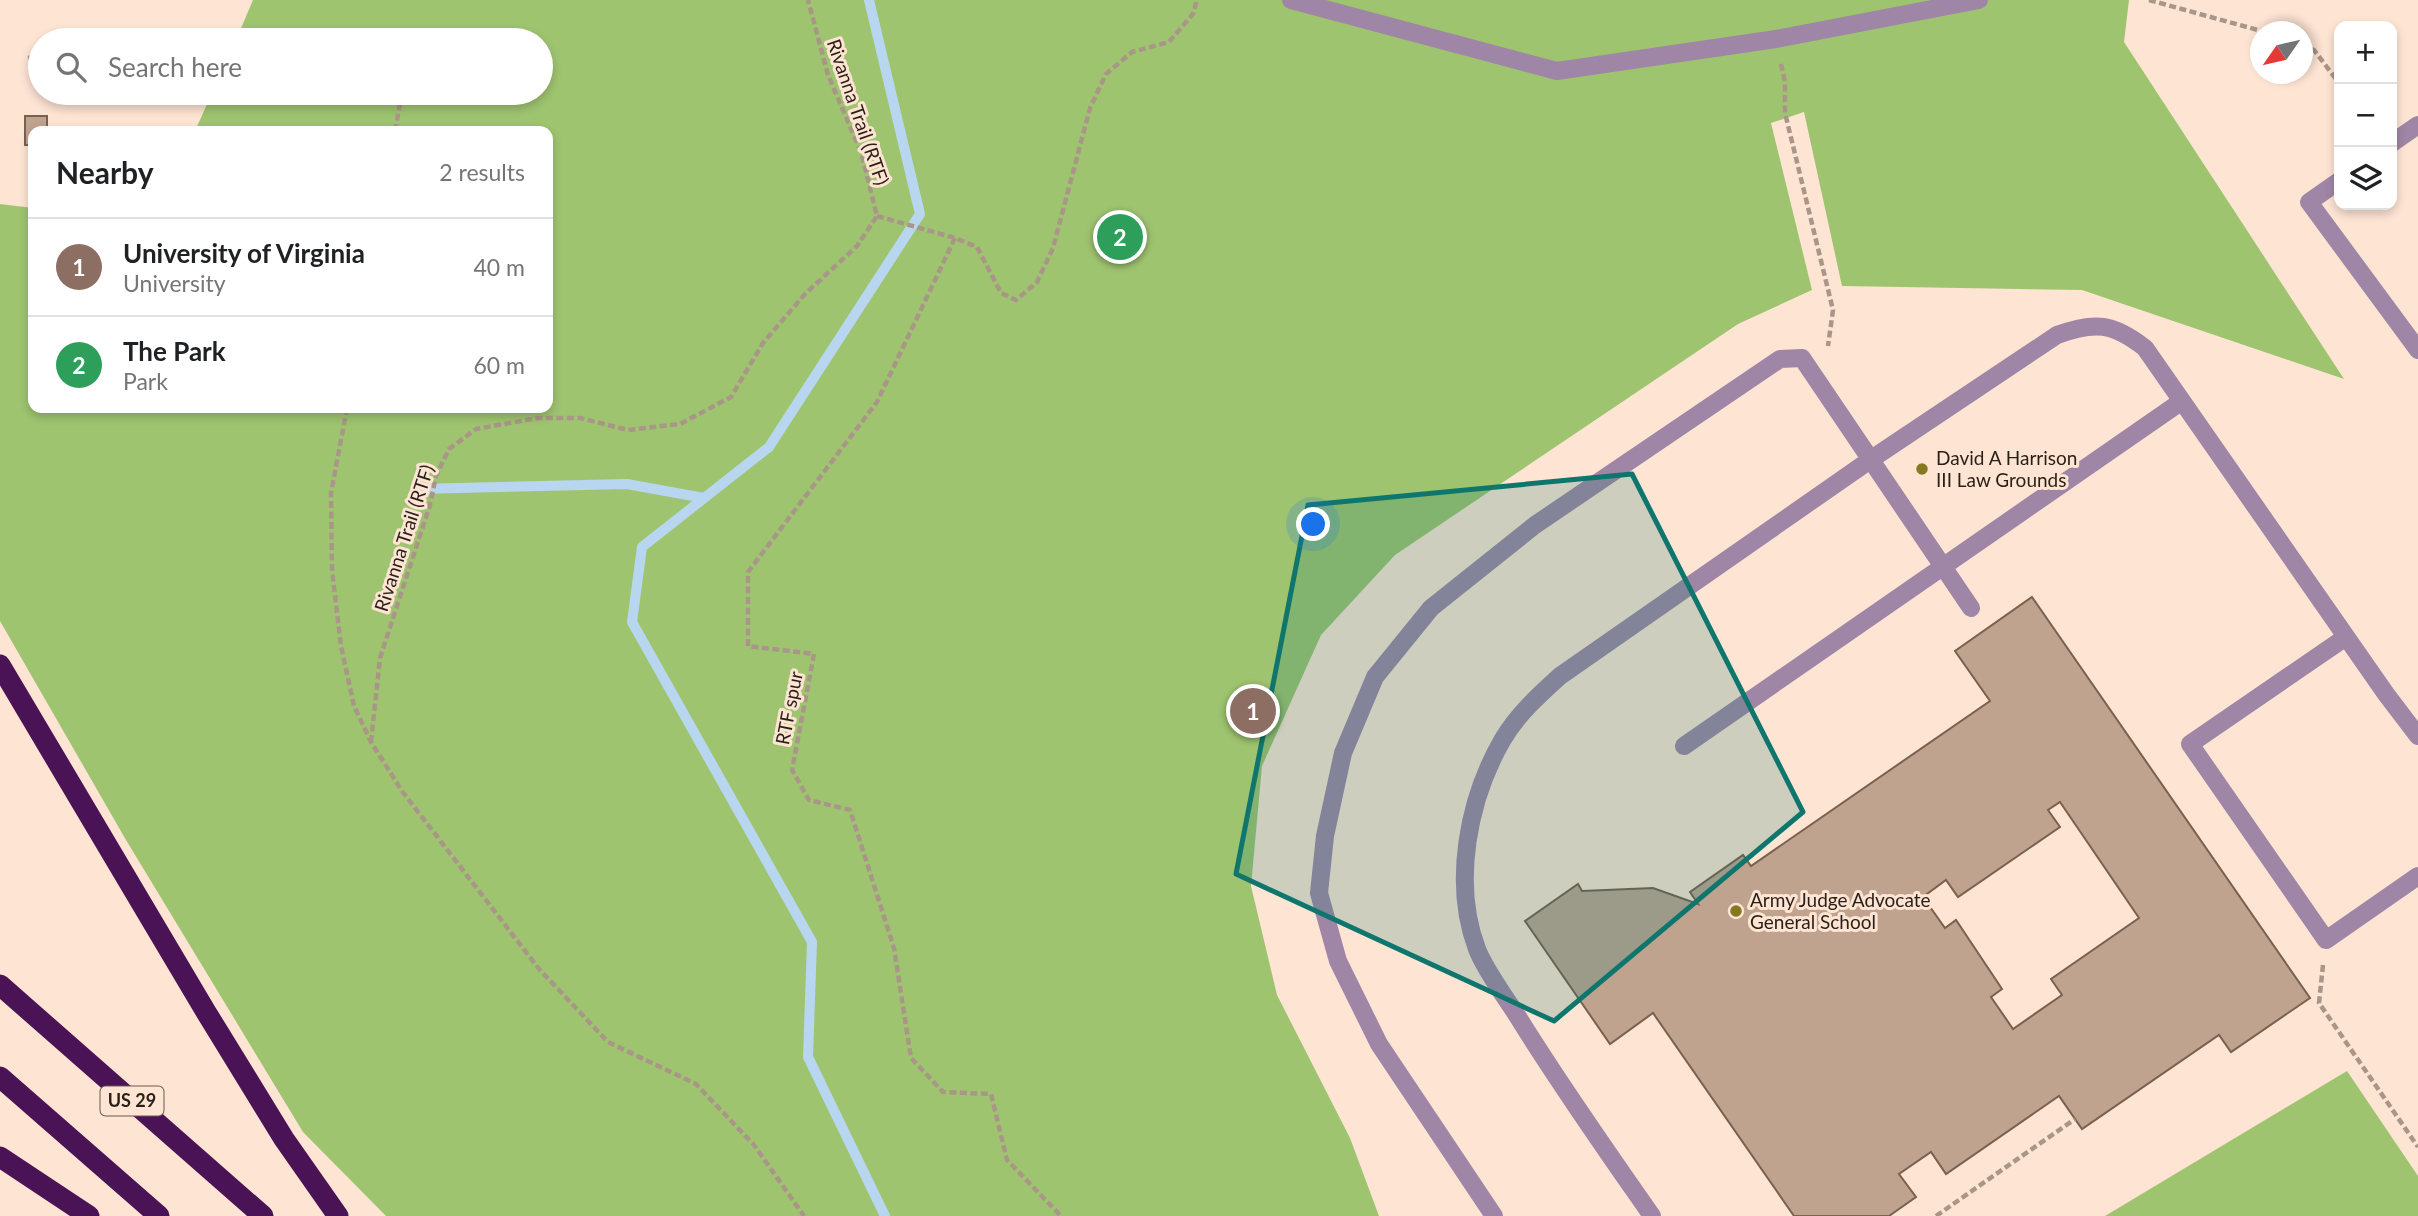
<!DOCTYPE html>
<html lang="en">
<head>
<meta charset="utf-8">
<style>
	body { margin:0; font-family:Lato,sans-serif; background:#f6f6f6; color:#202124 }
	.controls { position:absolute; right:21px; top:21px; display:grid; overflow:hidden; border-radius:14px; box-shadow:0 4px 10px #0003 }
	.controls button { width:63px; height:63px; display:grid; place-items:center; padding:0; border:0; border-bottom:2px solid #e0e0e0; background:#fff; color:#202124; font:35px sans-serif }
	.compass { position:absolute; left:2250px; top:21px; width:63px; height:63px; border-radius:50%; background:#fff; box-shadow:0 4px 10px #0003; rotate:236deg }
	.you { position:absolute; left:1314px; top:525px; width:24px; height:24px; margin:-18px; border:5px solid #fff; border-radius:50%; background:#1a73e8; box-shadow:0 0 0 10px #1a73e833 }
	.badge { display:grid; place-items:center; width:46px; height:46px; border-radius:50%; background:#d93025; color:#fff; font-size:23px; font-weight:700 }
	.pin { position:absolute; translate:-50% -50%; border:4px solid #fff; box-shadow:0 2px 7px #0006 }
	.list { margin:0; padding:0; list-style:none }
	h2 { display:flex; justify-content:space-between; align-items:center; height:91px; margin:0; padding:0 28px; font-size:30px }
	h2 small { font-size:23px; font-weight:400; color:#757577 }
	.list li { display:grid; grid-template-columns:46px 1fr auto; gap:21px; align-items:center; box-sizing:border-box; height:98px; padding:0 28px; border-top:2px solid #e0e0e0 }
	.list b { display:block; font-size:26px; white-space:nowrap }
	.list p { margin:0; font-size:23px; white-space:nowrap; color:#757577 }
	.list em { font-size:23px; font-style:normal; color:#757577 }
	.icon { flex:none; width:38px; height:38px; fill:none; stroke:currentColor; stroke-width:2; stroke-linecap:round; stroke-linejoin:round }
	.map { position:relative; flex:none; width:2418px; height:1216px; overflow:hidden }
	.search { position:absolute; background:#fff; box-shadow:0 4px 10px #0003; left:28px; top:28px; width:525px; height:77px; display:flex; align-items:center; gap:18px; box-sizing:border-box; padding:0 24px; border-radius:38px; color:#757577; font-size:26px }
	.panel { position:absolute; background:#fff; box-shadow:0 4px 10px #0003; left:28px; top:126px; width:525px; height:287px; border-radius:14px }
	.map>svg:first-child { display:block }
	.green { fill:#9fc470 }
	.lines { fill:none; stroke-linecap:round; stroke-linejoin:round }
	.stream { stroke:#b8d6f0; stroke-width:10 }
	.building { fill:#c0a38f; stroke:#7a604e; stroke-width:2; fill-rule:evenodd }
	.path { stroke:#a99688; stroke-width:4.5; stroke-dasharray:7 3.5; stroke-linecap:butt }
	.minor { stroke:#a086a6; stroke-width:18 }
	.highway { stroke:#4a1356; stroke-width:21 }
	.marked { fill:#0f766e; fill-opacity:0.2; stroke:#0f766e; stroke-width:5; stroke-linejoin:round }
	.poi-dot { fill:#85791e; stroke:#fde4d3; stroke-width:2.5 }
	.labels { text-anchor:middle; stroke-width:6; stroke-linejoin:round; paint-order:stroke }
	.shield { fill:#fde4d3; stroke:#695a4f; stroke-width:2 }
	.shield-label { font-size:18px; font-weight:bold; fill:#2a1f17 }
	.street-label { font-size:19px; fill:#2a1f17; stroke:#fde4d3 }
	.poi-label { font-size:19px; fill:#2a1f17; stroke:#fde4d3; text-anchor:start }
</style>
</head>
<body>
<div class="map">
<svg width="2418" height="1216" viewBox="0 0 2418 1216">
	<rect width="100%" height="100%" fill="#fde4d3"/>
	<path class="green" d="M253,0H2129L2124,42L2344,379L2082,290L1842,286L1804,112L1771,123L1812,290L1738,324L1395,555L1321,635L1262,766L1251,886L1277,995L1350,1138L1379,1216H386L303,1132L126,840L0,621V204L33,208V408H548V131H195L212,93H541V40H236Z
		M2347,1071L2418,1176V1216H2105Z"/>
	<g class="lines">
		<path class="stream" d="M869,0L920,214L769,447L642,547L632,622L812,942L808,1057L885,1216
			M418,489L627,484L704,498"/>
	</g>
	<path class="building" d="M25,116H47V131H33V145H25Z
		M2032,597L2310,998L2231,1052L2219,1035L2082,1129L2059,1096L1946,1174L1931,1152L1899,1174L1916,1197L1889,1216H1794L1653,1013L1610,1044L1525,921L1578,884L1582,891L1653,888L1698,904L1690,892L1743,855L1751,866L1990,701L1955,651ZM2060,802L2139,918L2051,979L2062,995L2013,1029L1991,997L2002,989L1956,920L1945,928L1923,897L1946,880L1958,897L2060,827L2048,810Z"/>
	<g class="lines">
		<path class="path" d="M2149,0L2265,32
			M264,40C294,32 345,23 372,40
			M2302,45L2314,50L2339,83
			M28,58L40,57
			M1781,64L1785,82V113L1833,310L1828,346
			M395,131L402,93
			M877,216L955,238L977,247L1001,293L1016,300L1037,282L1053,248L1090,108L1106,74L1132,52L1169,42L1193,14L1197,0
			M955,238L877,402L748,572V646L814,654L792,770L809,800L850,810L894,948L911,1058L943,1092L991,1094L1007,1160L1061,1216
			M347,408L331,493L332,570L341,646L354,706L371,742L402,791L539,969L608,1042L696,1084L754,1145L804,1216
			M371,742L380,658L430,505L436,476L449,449L476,429L538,418H580L628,430L680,424L731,397L763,343L805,294L857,246L877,216L861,152L828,75L808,0
			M2323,965L2319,1003L2418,1147
			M1936,1216L2075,1119"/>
		<path class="minor" d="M1291,0L1557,71L1776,39L1979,0
			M2392,143L2418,125
			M2339,181L2309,202L2418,350
			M2346,637L2190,744L2326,940L2418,876
			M1684,746L2182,401
			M1494,1216L1379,1044L1338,961L1319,893L1325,836L1343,753L1375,677L1431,608L1535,525L1780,359L1802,358L1971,608
			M1652,1216C1606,1150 1560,1085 1518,1017C1506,998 1485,970 1477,949C1452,883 1468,799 1503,739C1517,715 1539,695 1560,676L1870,460L2057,335C2095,321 2113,323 2145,348L2386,694L2418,736"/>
		<path class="highway" d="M0,665L206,1012L284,1139L338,1216
			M0,985L263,1216
			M0,1077L159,1216
			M0,1157L89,1216"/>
	</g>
	<path class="marked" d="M1632,474L1803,812L1554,1021L1236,874L1308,505Z"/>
	<g class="poi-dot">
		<circle cx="1922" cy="469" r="7"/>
		<circle cx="1736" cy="911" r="7"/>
	</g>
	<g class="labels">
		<rect class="shield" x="100.5" y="1086.5" width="63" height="29" rx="5"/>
		<g class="shield-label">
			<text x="132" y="1107">US 29</text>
		</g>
		<g class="street-label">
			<text transform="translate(858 112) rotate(71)" y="7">Rivanna Trail (RTF)</text>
			<text transform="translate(404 538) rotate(-72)" y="7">Rivanna Trail (RTF)</text>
			<text transform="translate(789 708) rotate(-79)" y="7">RTF spur</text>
		</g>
		<g class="poi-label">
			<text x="1936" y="465">David A Harrison<tspan x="1936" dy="22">III Law Grounds</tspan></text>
			<text x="1750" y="907">Army Judge Advocate<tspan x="1750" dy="22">General School</tspan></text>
		</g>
	</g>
</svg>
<div class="controls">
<button>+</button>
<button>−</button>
<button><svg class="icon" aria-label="layers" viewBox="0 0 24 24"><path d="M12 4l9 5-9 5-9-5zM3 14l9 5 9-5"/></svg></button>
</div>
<svg class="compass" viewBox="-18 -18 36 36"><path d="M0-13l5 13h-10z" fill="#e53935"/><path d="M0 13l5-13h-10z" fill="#757577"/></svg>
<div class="you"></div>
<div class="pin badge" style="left:1253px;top:711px;background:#8d6e63">1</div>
<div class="pin badge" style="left:1120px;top:237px;background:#2e9e5b">2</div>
<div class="search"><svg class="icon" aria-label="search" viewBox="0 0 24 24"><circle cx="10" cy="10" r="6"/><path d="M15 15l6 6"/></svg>Search here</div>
<section class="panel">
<h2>Nearby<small>2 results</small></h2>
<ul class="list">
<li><span class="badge" style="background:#8d6e63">1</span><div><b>University of Virginia</b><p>University</p></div><em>40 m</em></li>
<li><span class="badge" style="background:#2e9e5b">2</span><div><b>The Park</b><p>Park</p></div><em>60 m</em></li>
</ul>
</section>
</div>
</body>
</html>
